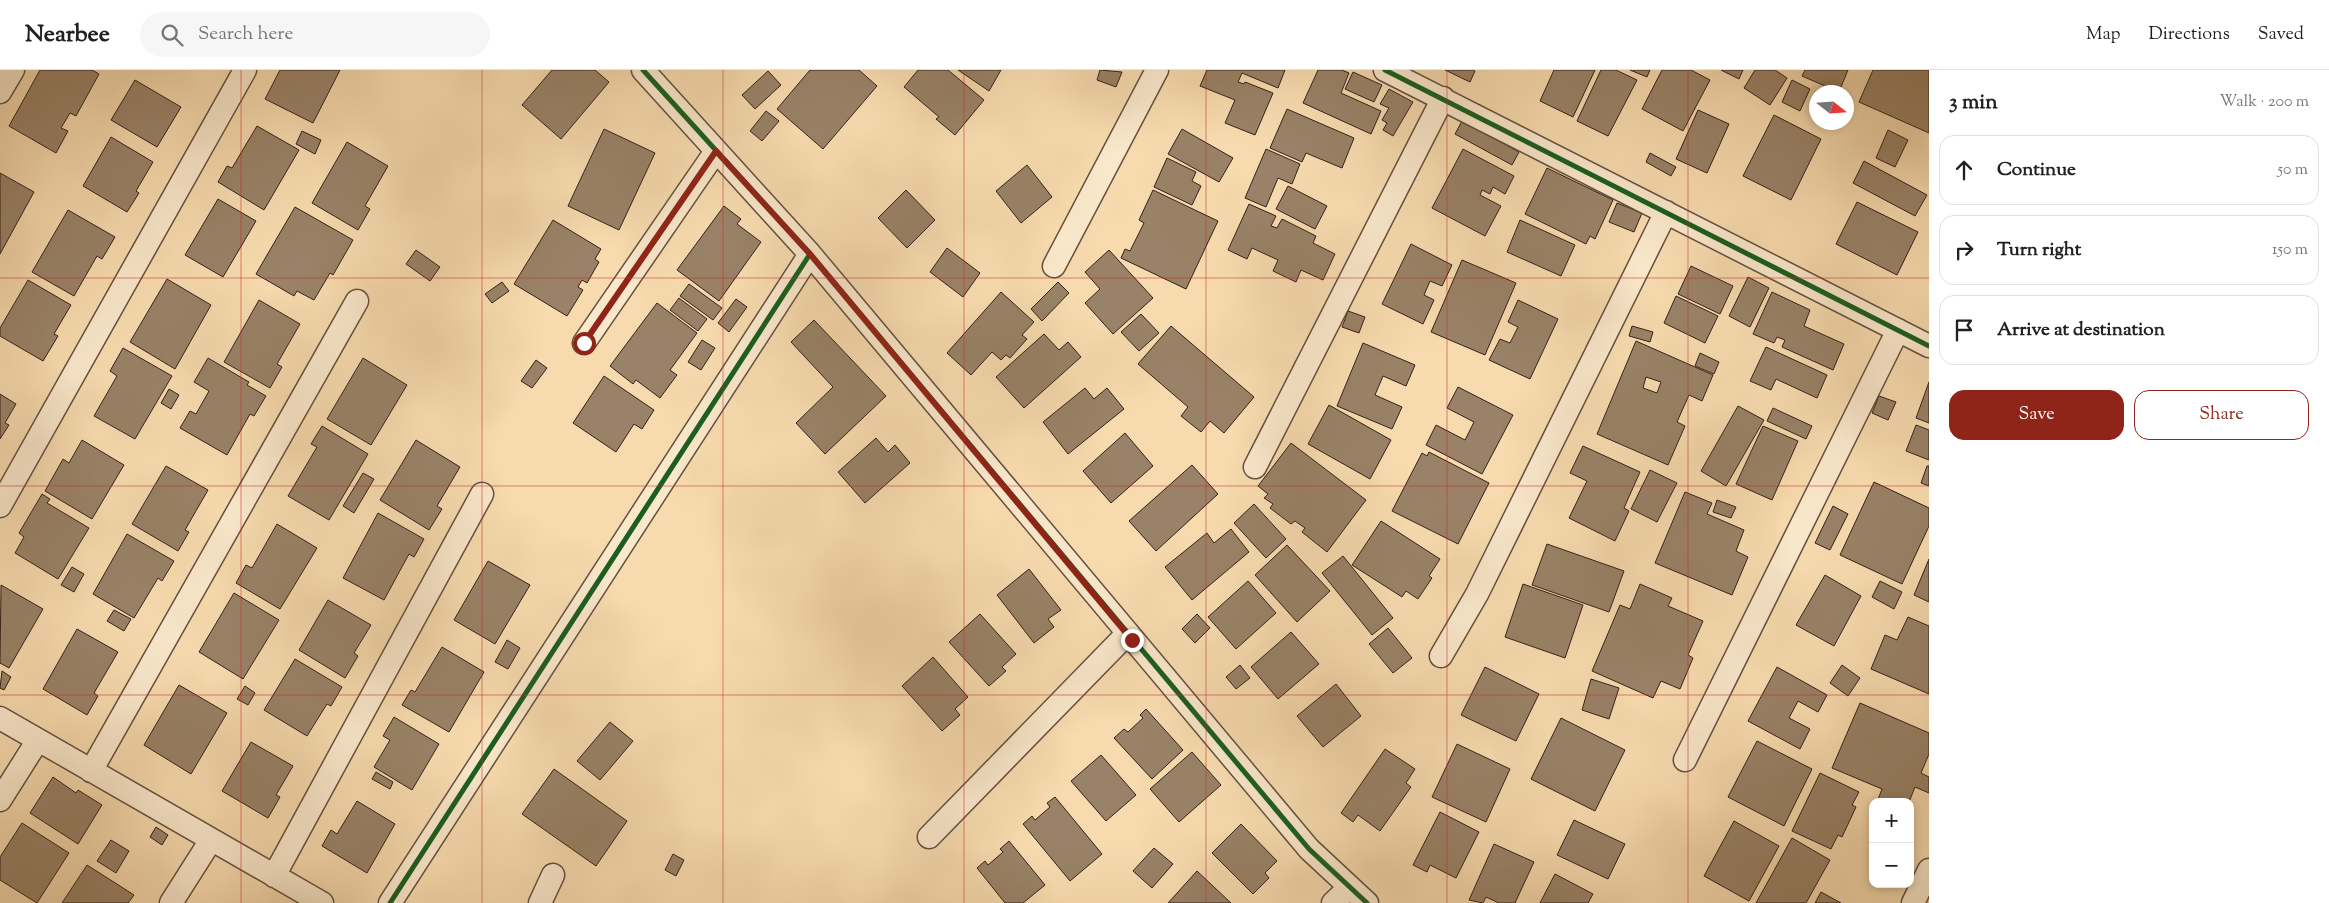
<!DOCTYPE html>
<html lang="en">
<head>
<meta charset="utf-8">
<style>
	body { margin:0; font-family:"Sorts Mill Goudy",serif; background:#f6f6f6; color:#202124 }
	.controls { position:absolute; right:15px; bottom:15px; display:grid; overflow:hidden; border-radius:10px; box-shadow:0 2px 8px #0003 }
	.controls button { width:45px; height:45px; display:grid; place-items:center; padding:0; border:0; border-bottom:1px solid #e0e0e0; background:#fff; color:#202124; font:25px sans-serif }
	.compass { position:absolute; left:1809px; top:15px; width:45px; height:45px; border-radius:50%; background:#fff; box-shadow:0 2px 8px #0003; rotate:107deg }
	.stop { position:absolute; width:15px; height:15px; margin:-11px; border:4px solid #8f2418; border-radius:50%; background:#fff }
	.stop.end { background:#8f2418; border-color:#fff; box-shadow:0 1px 5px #0008 }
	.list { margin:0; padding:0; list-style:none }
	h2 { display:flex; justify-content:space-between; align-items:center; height:65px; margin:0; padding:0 20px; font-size:21px }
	h2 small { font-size:16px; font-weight:400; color:#757577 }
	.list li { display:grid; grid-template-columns:32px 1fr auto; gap:15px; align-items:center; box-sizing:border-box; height:70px; margin:0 10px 10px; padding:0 10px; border:1px solid #e0e0e0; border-radius:15px }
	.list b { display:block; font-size:19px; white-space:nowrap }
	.list em { font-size:16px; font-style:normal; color:#757577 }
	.actions { display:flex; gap:10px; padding:15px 20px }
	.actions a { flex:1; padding:11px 0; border:1px solid #8f2418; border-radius:15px; text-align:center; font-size:18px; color:#8f2418 }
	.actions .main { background:#8f2418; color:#fff }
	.icon { flex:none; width:28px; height:28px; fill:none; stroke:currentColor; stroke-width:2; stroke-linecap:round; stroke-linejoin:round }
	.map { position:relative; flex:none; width:1929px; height:833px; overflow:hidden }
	header { display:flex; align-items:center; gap:30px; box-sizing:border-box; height:70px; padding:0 25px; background:#fff; border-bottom:1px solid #e0e0e0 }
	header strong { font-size:24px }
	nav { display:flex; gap:28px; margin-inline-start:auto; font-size:18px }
	.search { width:350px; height:45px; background:#f6f6f6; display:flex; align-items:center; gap:12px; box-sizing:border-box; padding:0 18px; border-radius:28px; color:#757577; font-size:19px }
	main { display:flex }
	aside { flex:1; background:#fff }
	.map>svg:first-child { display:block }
	.building { fill:#998267; stroke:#342119; fill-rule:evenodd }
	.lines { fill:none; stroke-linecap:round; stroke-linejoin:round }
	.street-casing { stroke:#65503e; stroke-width:25 }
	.street { stroke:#fae8cb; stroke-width:22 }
	.cycleway-casing { stroke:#fae8cb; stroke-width:8 }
	.cycleway { stroke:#1b5e20; stroke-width:5 }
	.route { stroke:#8f2418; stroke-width:6 }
	.grid { fill:none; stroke:#d62828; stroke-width:1; stroke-opacity:0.55 }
</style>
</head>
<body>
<header>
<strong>Nearbee</strong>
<div class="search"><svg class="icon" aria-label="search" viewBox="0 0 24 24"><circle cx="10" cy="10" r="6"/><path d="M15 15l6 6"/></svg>Search here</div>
<nav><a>Map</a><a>Directions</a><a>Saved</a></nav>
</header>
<main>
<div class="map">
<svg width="1929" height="833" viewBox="0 0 1929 833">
	<rect width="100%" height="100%" fill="#f7dbaf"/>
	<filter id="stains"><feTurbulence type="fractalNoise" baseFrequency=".004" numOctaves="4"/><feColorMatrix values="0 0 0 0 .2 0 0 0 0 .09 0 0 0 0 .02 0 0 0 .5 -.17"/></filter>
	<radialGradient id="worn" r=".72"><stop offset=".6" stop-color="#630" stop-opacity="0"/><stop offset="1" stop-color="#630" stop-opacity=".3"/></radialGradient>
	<path class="building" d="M40,0H92L99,4L76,46L70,43L61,58L68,61L56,83L9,56Z
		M280,0H340L313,53L265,29Z
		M552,0H595L609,12L561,69L522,35Z
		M810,0H859L877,16L823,79L777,39Z
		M918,0H948L984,30L955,65L936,49L939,47L904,17Z
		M958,0H1001L989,21Z
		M1100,0L1122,2L1116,17L1097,10Z
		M1207,0H1285L1278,18L1242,3L1238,12L1244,14L1245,12L1273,23L1255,65L1225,53L1235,30L1200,16Z
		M1318,0H1342L1349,3L1341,23L1381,41L1371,64L1303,33Z
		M1445,0H1473L1475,1L1470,12Z
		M1554,0H1595L1573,47L1540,31Z
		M1601,0H1616L1637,10L1608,66L1577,51Z
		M1630,0H1650L1647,7Z
		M1662,0H1691L1710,10L1683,61L1642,39Z
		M1721,0H1743L1739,9Z
		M1755,0H1775L1787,8L1770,35L1744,18Z
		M1805,0H1848L1839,22L1802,6Z
		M1873,0H1929V63L1859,32Z
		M768,1L781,15L755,39L742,25Z
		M1353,2L1382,15L1374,32L1345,19Z
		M135,10L181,37L157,77L111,50Z
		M1792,10L1810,19L1800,41L1782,32Z
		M1389,19L1413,32L1393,66L1383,60L1387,53L1382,50L1389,38L1380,34Z
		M1287,39L1354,68L1342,98L1306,83L1302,92L1270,78Z
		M1698,40L1729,54L1707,103L1676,89Z
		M766,41L779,51L762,71L750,61Z
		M1774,45L1821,69L1791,130L1743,106Z
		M1462,51L1519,82L1512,95L1455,64Z
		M257,56L299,80L264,140L218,112L227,96L232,98Z
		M604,59L655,83L619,160L568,136Z
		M1182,59L1233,88L1219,112L1168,84Z
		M1888,60L1908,70L1895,97L1876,88Z
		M302,61L321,70L315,84L296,74Z
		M111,67L153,92L136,121L139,123L127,142L83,116Z
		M347,72L388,96L365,136L370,139L358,160L312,133Z
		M1266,79L1300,94L1292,114L1278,108L1266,137L1245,128Z
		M1463,79L1514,106L1505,124L1493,117L1490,124L1482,120L1480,125L1501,136L1485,166L1432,138Z
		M1650,83L1676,97L1671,106L1646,92Z
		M1167,88L1196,102L1192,111L1201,116L1192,135L1154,117Z
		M1864,91L1927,125L1915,146L1853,113Z
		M1027,95L1052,127L1021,153L996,121Z
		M1547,98L1613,130L1595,169L1590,166L1586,174L1525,144Z
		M0,103L34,122L0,184Z
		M1288,116L1327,136L1315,159L1276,139Z
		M906,120L935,150L907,178L878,148Z
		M1153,120L1218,151L1186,219L1121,188L1125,179L1130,181L1144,153L1139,150Z
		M218,129L256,151L223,207L185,185Z
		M1857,132L1918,162L1897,205L1836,174Z
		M1617,133L1642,143L1634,162L1609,152Z
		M1249,134L1276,146L1271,156L1277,158L1282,149L1316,166L1313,173L1335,184L1323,210L1301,200L1296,212L1273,201L1278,190L1252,178L1247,189L1228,180Z
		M724,136L741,149L737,154L761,172L719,231L677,200Z
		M295,137L353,170L333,205L330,203L314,230L297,221L294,226L256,204Z
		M68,140L115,167L102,189L97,186L74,226L32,202Z
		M553,150L601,179L595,189L599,192L587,213L582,210L578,217L583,220L567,246L514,214Z
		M1520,150L1575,175L1561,206L1507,182Z
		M1411,174L1452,195L1442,216L1430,211L1424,225L1434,230L1423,254L1382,234Z
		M947,178L980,203L963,227L930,202Z
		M416,180L440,197L430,211L406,194Z
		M1109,180L1153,228L1113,264L1085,233L1100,219L1085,202Z
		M1462,190L1516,213L1485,285L1431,262Z
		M1691,196L1733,216L1720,244L1678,224Z
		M1748,207L1769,218L1750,257L1729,246Z
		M167,209L211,235L175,299L130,272Z
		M28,210L71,235L54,264L58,266L43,291L0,266V258Z
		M502,212L509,221L492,233L485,224Z
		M1058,212L1069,223L1042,251L1031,239Z
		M689,214L722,238L713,250L680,226Z
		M1001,222L1034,252L1022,265L1027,269L1010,288L1006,285L1001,290L992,282L971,305L947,283Z
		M1772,222L1810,240L1804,256L1844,274L1833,300L1782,277L1785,270L1777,267L1774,273L1753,264Z
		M1676,226L1718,246L1705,273L1664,253Z
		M679,228L707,249L698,261L670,240Z
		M736,229L747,237L729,262L718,253Z
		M259,230L300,254L277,294L282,297L270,318L224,292Z
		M1518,230L1558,249L1530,309L1489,290L1500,269L1510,273L1518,257L1508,252Z
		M657,233L697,263L670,300L677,305L660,328L636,310L633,314L610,296Z
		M1348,241L1365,247L1359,263L1342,257Z
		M1141,244L1159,263L1139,281L1121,262Z
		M814,250L886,326L825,384L796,353L833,317L791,272Z
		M1171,256L1254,327L1224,363L1210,351L1201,362L1181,346L1188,337L1138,294Z
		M1632,256L1653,262L1650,272L1629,266Z
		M1044,264L1059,280L1068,272L1081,287L1024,338L996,307Z
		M702,270L715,278L701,300L688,292Z
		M1636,271L1713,305L1702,331L1689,325L1677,352L1685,356L1668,395L1597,364ZM1646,307L1661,312L1657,323L1643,318Z
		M1363,273L1415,295L1406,316L1383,306L1375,325L1402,337L1392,359L1337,336Z
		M1766,277L1827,305L1817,328L1776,309L1771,320L1750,311Z
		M123,278L172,306L135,369L94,346L117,306L110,301Z
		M1700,283L1719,292L1714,304L1695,296Z
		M208,288L249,312L247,315L266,326L254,346L250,344L227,385L180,358L190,341L196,344L209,321L194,312Z
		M363,288L407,315L371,375L327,349Z
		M536,290L547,298L532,318L521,311Z
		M604,306L654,340L642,359L634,354L616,382L573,353Z
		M1929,312V353L1916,348Z
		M1458,317L1513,345L1482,404L1426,375L1436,355L1465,370L1474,352L1447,338Z
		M1085,318L1094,329L1107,318L1124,339L1068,384L1043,352Z
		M169,319L179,325L171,339L161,333Z
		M0,324L16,334L5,353L9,355L0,369Z
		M1879,326L1896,332L1888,350L1872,343Z
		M1329,335L1391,370L1370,409L1308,374Z
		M1738,336L1764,350L1726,416L1701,401Z
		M1773,338L1812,356L1806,369L1767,351Z
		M1916,355L1929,360V390L1906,381Z
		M322,356L368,384L329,450L288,426L317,377L311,374Z
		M1763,356L1798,371L1772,430L1736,414Z
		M1125,363L1153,396L1111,433L1083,401Z
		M876,368L888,382L895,375L910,393L865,433L838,402Z
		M82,370L124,395L92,449L45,421L63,389L69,393Z
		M416,370L460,397L437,436L442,439L429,460L380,430Z
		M1291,373L1366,430L1327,482L1302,462L1305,458L1295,451L1291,454L1270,438L1273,434L1264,428L1268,424L1258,416Z
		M1583,376L1640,402L1624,438L1629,441L1615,471L1569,448L1587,411L1570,403Z
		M1429,382L1489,413L1458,474L1392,441L1422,383L1427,386Z
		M1192,395L1218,424L1156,481L1129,451Z
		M166,396L208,420L185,460L189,462L178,481L132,454Z
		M1927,396H1929V416L1921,413Z
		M1650,400L1677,413L1657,452L1631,439Z
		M363,403L374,409L354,443L343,436Z
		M1874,412L1929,438V456L1902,514L1840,485Z
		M1685,422L1712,433L1707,444L1744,460L1736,481L1748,487L1732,525L1655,493Z
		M42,424L50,429L47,433L89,458L58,509L15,483L24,467L19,463Z
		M1717,430L1736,437L1731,448L1713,442Z
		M1254,434L1286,469L1266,488L1234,453Z
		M1833,436L1848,444L1830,480L1815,473Z
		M378,443L424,469L414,487L409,484L384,530L343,508Z
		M1381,451L1440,489L1429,506L1432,508L1418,529L1406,521L1402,527L1352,495Z
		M277,454L317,478L280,539L236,513L246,495L252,498Z
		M1231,459L1249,482L1192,530L1165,497L1207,463L1214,473Z
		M127,464L174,491L162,511L158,508L134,548L93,524Z
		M1547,474L1624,501L1609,542L1532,515Z
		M1287,475L1330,521L1297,552L1255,505Z
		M1343,486L1393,548L1372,565L1322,503Z
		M1929,489V532L1914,525Z
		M488,491L530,515L495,574L454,550Z
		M72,497L84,504L74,522L61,515Z
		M1029,499L1061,540L1048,549L1054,557L1034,573L997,525Z
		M1825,505L1861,526L1834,576L1796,555Z
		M1248,511L1276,543L1236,579L1208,547Z
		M1880,511L1902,522L1894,539L1872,527Z
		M1523,514L1583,535L1565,588L1505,567Z
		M1640,514L1672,528L1668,536L1703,551L1688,585L1693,588L1680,619L1661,611L1653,628L1592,601L1620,535L1630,539Z
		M1,515L43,539L9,598L0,593Z
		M234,523L279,550L243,609L199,582Z
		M328,530L371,555L354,583L358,586L345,608L299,580Z
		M114,540L131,549L124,561L107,551Z
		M980,544L1016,584L1002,597L1006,601L989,616L949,572Z
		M1197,544L1210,558L1195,573L1182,559Z
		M1908,547L1929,556V624L1871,599L1885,565L1897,570Z
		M1388,558L1412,588L1393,603L1369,574Z
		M77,559L118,582L94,623L98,626L87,645L43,619Z
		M1291,562L1319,594L1278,629L1251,597Z
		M507,570L520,578L508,599L495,592Z
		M442,577L484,602L449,662L402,635L411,620L415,622Z
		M933,587L968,627L955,639L960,645L942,661L902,616Z
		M295,589L342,617L331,636L327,634L307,666L264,640Z
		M1240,595L1250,608L1236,619L1226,607Z
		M1842,595L1860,608L1848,626L1830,613Z
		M1485,597L1539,624L1516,671L1461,645Z
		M1777,597L1827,625L1818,642L1798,631L1789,648L1810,659L1800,679L1748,651Z
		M2,601L11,607L4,620L0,618Z
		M1591,609L1619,618L1609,649L1582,640Z
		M1336,614L1361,646L1323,677L1297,646Z
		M179,615L227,643L191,704L144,675Z
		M245,616L255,623L248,635L237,629Z
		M1860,633L1929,663V684L1921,703L1929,707V723L1915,717L1909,732H1877L1882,719L1832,698Z
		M1146,639L1183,680L1152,709L1114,668L1124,659L1128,662L1143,648L1140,645Z
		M394,647L439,674L412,720L374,697L390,670L383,666Z
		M1561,648L1625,680L1595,741L1531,709Z
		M610,652L633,671L600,710L577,691Z
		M1757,671L1812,699L1784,756L1728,727Z
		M251,672L293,696L276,725L280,727L268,748L222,721Z
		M1457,674L1510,699L1486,752L1432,727Z
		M1385,679L1415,699L1406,713L1411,717L1380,761L1358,745L1353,752L1341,743Z
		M1192,682L1221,715L1179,752L1150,719Z
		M1101,685L1136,725L1106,751L1071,711Z
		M554,699L627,751L596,796L522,744Z
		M376,702L393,712L390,719L372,709Z
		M1820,703L1859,722L1852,735L1856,737L1842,767L1838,765L1831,779L1792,761Z
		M53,707L76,723L78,720L102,735L78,774L30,743Z
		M1055,727L1102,784L1070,811L1023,754L1032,746L1035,750L1050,737L1047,733Z
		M357,731L395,754L367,803L322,776L331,760L337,764Z
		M1440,742L1479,762L1456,808L1430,795L1427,802L1413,795Z
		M1574,750L1625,774L1608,809L1557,785Z
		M1734,751L1779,776L1749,831L1704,806Z
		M22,753L69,783L37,833L0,810V787Z
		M1241,754L1277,791L1265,803L1269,808L1253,824L1212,783Z
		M156,757L168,765L162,775L150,767Z
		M1792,768L1830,790L1806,833H1756Z
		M111,770L129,781L116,803L97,791Z
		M1009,771L1045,815L1023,833H1005L977,798L985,791L988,795L1003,782L1000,779Z
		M1494,774L1534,792L1515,833H1499L1486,827L1483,833L1469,830Z
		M1154,778L1173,794L1152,818L1133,801Z
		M673,784L684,790L676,806L665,800Z
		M87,795L134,825L128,833H62Z
		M1197,801L1231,833H1168Z
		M1555,804L1593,824L1588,833H1540Z
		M1821,822L1841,833H1815Z"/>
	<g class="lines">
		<g class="street-casing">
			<path id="street" d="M643,0L810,184L1309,779L1367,833
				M1385,0L1929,276
				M0,22L13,0
				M1054,196L1157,0
				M584,273L716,81
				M1255,397L1443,28
				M0,436L245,0
				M1441,586L1477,524L1666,142
				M0,648L322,833
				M1685,690L1898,260
				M91,701L357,231
				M0,730L38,670
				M929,767L1127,564
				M274,806L482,424
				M171,833L211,770
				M390,833L810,184
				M540,833L553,805
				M1333,833L1350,817
				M1913,833L1929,800"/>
		</g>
		<use href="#street" class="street"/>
		<g class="cycleway-casing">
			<path id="cycleway" d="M643,0L810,184L1309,779L1367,833
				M1385,0L1929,276
				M390,833L810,184"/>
		</g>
		<use href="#cycleway" class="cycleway"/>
	</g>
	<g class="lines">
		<path class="route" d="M584,273L716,81L810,184L1132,570"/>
	</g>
	<path class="grid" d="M241,0V833M482,0V833M723,0V833M964,0V833M1206,0V833M1447,0V833M1688,0V833M0,208H1929M0,416H1929M0,625H1929"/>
	<rect width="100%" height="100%" filter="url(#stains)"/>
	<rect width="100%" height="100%" fill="url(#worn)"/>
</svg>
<div class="controls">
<button>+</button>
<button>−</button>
</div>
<svg class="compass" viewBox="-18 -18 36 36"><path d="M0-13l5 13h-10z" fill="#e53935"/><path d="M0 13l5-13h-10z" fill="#757577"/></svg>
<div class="stop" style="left:584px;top:273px"></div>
<div class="stop end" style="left:1132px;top:570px"></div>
</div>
<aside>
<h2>3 min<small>Walk · 200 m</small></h2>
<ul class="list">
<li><svg class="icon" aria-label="ahead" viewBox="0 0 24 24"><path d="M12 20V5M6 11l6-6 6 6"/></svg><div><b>Continue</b></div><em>50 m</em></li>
<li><svg class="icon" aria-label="right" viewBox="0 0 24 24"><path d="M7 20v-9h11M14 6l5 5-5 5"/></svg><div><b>Turn right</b></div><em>150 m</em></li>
<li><svg class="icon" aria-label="arrive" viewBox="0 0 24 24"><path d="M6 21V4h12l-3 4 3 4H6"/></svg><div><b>Arrive at destination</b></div></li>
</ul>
<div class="actions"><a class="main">Save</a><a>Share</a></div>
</aside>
</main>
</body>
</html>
